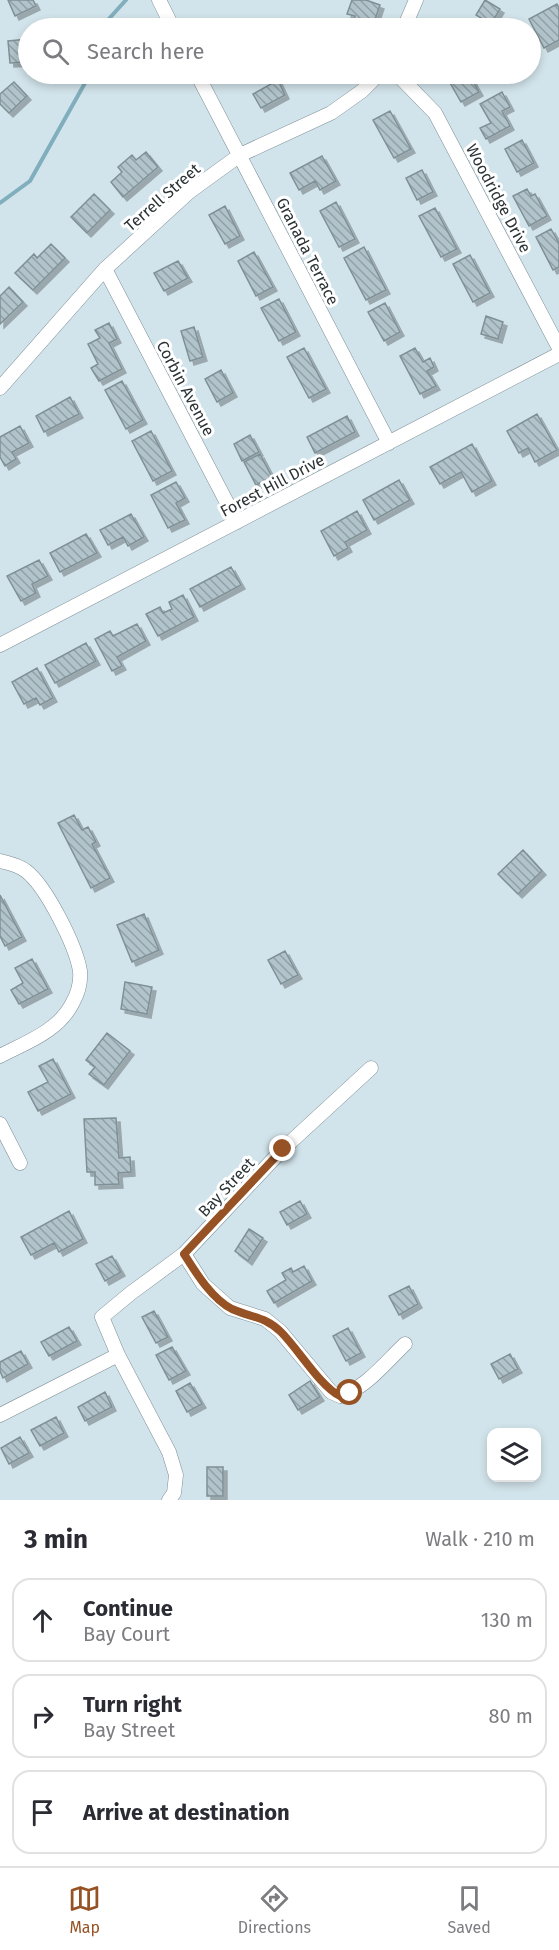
<!DOCTYPE html>
<html lang="en">
<head>
<meta charset="utf-8">
<style>
	body { margin:0; font-family:"Fira Sans",sans-serif; background:#f7f7f7; color:#2b2b33 }
	.controls { position:absolute; right:18px; bottom:18px; display:grid; overflow:hidden; border-radius:12px; box-shadow:0 3px 9px #0003 }
	.controls button { width:54px; height:54px; display:grid; place-items:center; padding:0; border:0; border-bottom:2px solid #e1e1e2; background:#fff; color:#2b2b33; font:30px sans-serif }
	.stop { position:absolute; width:18px; height:18px; margin:-14px; border:4px solid #965224; border-radius:50%; background:#fff }
	.stop.end { background:#965224; border-color:#fff; box-shadow:0 2px 6px #0008 }
	.list { margin:0; padding:0; list-style:none }
	h2 { display:flex; justify-content:space-between; align-items:center; height:78px; margin:0; padding:0 24px; font-size:26px }
	h2 small { font-size:20px; font-weight:400; color:#7c7c81 }
	.list li { display:grid; grid-template-columns:39px 1fr auto; gap:18px; align-items:center; box-sizing:border-box; height:84px; margin:0 12px 12px; padding:0 12px; border:2px solid #e1e1e2; border-radius:18px }
	.list b { display:block; font-size:22px; white-space:nowrap }
	.list p { margin:0; font-size:20px; white-space:nowrap; color:#7c7c81 }
	.list em { font-size:20px; font-style:normal; color:#7c7c81 }
	.icon { flex:none; width:33px; height:33px; fill:none; stroke:currentColor; stroke-width:2; stroke-linecap:round; stroke-linejoin:round }
	.map { position:relative; flex:none; width:559px; height:1500px; overflow:hidden }
	.search { position:absolute; background:#fff; box-shadow:0 3px 9px #0003; left:18px; right:18px; top:18px; height:66px; display:flex; align-items:center; gap:15px; box-sizing:border-box; padding:0 21px; border-radius:33px; color:#7c7c81; font-size:22px }
	.sheet { height:366px; background:#fff }
	nav { display:flex; justify-content:space-around; align-items:center; box-sizing:border-box; height:84px; border-top:2px solid #e1e1e2; background:#fff; font-size:16px; color:#7c7c81 }
	nav a { display:grid; justify-items:center; gap:3px }
	nav .on { color:#965224 }
	.map>svg:first-child { display:block }
	.lines { fill:none; stroke-linecap:round; stroke-linejoin:round }
	.stream { stroke:#81aebd; stroke-width:4 }
	.building { fill:url(#building-back-hatch); stroke:#7f9096; stroke-width:1.5; filter:url(#shadow) }
	.minor-casing { stroke:#7d8e95; stroke-width:15 }
	.minor { stroke:#fff; stroke-width:14 }
	.route { stroke:#965224; stroke-width:8 }
	.labels { text-anchor:middle; stroke-width:6; stroke-linejoin:round; paint-order:stroke }
	.street-label { font-size:16px; fill:#2b3335; stroke:#fff }
</style>
</head>
<body>
<div class="map">
<svg width="559" height="1500" viewBox="0 0 559 1500">
	<defs>
		<pattern id="building-back-hatch" width="6" height="6" patternUnits="userSpaceOnUse" patternTransform="scale(1.5)"><rect width="6" height="6" fill="#b2c4cb"/><path d="M-1 5l2 2M0 0l6 6M5-1l2 2" fill="none" stroke="#91a0a6"/></pattern>
		<filter id="shadow"><feDropShadow dx="4" dy="4" stdDeviation="0" flood-color="#0004"/></filter>
	</defs>
	<rect width="100%" height="100%" fill="#d2e4eb"/>
	<g class="lines">
		<path class="stream" d="M105,28L107,21L126,0
			M0,203L30,181L85,83L89,74"/>
	</g>
	<path class="building" d="M8,0H33L36,6L15,16Z
		M352,0H366L380,5L372,28H351L355,16L347,14Z
		M485,0L500,9L491,24L476,15Z
		M557,4L559,8V40L544,48L529,19Z
		M28,39V62L10,63L8,41Z
		M445,74H469L479,92L461,102Z
		M278,80L285,95L261,108L253,94Z
		M14,82L27,96L9,113L0,104V94Z
		M502,92L510,107L502,111L510,126L486,139L480,128L491,123L480,104Z
		M390,111L411,149L394,158L373,120Z
		M522,140L534,163L517,172L505,149Z
		M146,152L158,167L123,197L111,182L122,172L118,167L132,155L136,160Z
		M322,156L336,181L320,190L315,181L299,190L290,173Z
		M422,170L433,192L417,200L406,178Z
		M527,189L531,196L535,194L547,216L529,226L513,196Z
		M94,194L110,210L87,233L71,217Z
		M336,202L355,239L339,247L320,211Z
		M225,206L240,236L225,244L209,215Z
		M435,208L457,249L441,257L419,216Z
		M551,229L559,243V267L553,270L536,237Z
		M51,244L65,258L33,290L15,273L34,254L37,258Z
		M364,247L386,290L366,300L344,258Z
		M254,252L273,287L256,296L238,261Z
		M470,255L490,293L473,302L453,264Z
		M178,261L188,278L164,291L154,273Z
		M9,287L23,302L0,324V296Z
		M279,299L296,332L279,341L261,308Z
		M385,303L400,332L384,341L368,312Z
		M486,316L503,322L498,339L481,334Z
		M109,323L117,339L109,343L122,369L99,381L91,368L98,364L88,344L100,338L95,330Z
		M194,327L203,357L190,361L181,331Z
		M304,348L326,389L309,398L287,357Z
		M415,348L423,362L430,358L434,367L427,371L436,386L420,394L400,356Z
		M221,370L233,393L217,402L205,379Z
		M122,381L143,420L126,429L105,390Z
		M70,397L79,414L44,432L36,416Z
		M537,414L557,450L535,462L528,448L519,453L507,431Z
		M347,416L355,432L315,453L307,437Z
		M20,426L29,443L12,452L16,459L5,466L0,457V437Z
		M151,431L172,471L153,481L132,441Z
		M250,435L259,452L242,461L234,444Z
		M472,444L492,481L472,492L461,472L440,484L430,467Z
		M260,454L272,477L256,485L244,462Z
		M399,480L410,500L374,520L363,500Z
		M176,482L185,498L176,503L185,520L168,528L151,495Z
		M357,511L367,530L345,542L348,548L334,556L321,531Z
		M131,514L144,537L128,546L123,537L108,545L100,530Z
		M86,534L97,553L60,572L50,553Z
		M39,560L48,576L32,584L36,593L21,601L7,576Z
		M231,567L241,585L200,607L190,589Z
		M183,595L194,617L158,636L146,614L160,607L163,613L172,609L169,602Z
		M137,624L146,641L117,657L122,666L112,671L95,639L110,631L113,636Z
		M86,643L96,661L55,683L45,665Z
		M37,668L53,698L40,705L36,698L24,704L12,682Z
		M74,815L82,830L88,827L96,842L92,844L110,878L91,888L58,823Z
		M523,850L542,871L518,894L498,874Z
		M0,895L22,937L5,946L0,936Z
		M144,914L159,950L132,962L117,925Z
		M285,951L298,975L281,984L268,960Z
		M32,959L48,989L19,1004L11,990L23,983L15,968Z
		M125,982L152,987L147,1014L121,1009Z
		M107,1033L130,1051L104,1085L89,1074L95,1067L86,1060Z
		M53,1059L71,1094L38,1111L28,1092L48,1082L39,1066Z
		M116,1118L119,1158L130,1157L131,1172L118,1173L119,1184L95,1185V1172H87L84,1119Z
		M300,1201L307,1214L287,1225L280,1212Z
		M69,1211L83,1239L59,1252L54,1243L31,1255L21,1237Z
		M249,1229L263,1238L248,1261L235,1251Z
		M112,1256L121,1272L105,1281L96,1264Z
		M304,1266L312,1281L274,1303L267,1291L286,1280L282,1273L291,1268L293,1272Z
		M409,1286L418,1304L399,1315L389,1296Z
		M154,1311L168,1337L156,1343L142,1317Z
		M69,1327L77,1341L49,1356L41,1342Z
		M348,1328L361,1353L346,1361L333,1336Z
		M172,1347L186,1371L169,1380L156,1355Z
		M21,1351L28,1364L3,1378L0,1371V1362Z
		M510,1354L518,1369L499,1379L491,1364Z
		M310,1381L320,1397L298,1410L289,1395Z
		M190,1383L202,1404L187,1412L176,1391Z
		M105,1392L112,1407L85,1421L78,1407Z
		M56,1417L64,1433L40,1446L31,1430Z
		M20,1437L29,1453L9,1464L1,1448Z
		M207,1467H223V1496H207Z"/>
	<g class="lines">
		<g class="minor-casing">
			<path id="minor" d="M159,0L173,28
				M404,28L416,0
				M197,74L389,443
				M397,74L435,113L559,348
				M105,269L237,522
				M0,388L105,269L189,192L240,155L331,113L362,91L379,74
				M0,645L559,354
				M0,861C8,863 19,865 26,871C46,886 76,946 80,971C81,982 78,993 73,1002C59,1031 27,1042 0,1056
				M0,1124L20,1163
				M184,1254L203,1284L230,1308L265,1319L280,1331L331,1392L340,1396C366,1388 385,1363 405,1344
				M0,1415L118,1355
				M169,1500L174,1493L176,1475L169,1452L118,1355L102,1317L131,1293L184,1254L283,1149L371,1068"/>
		</g>
		<use href="#minor" class="minor"/>
	</g>
	<g class="lines">
		<path class="route" d="M283,1149L184,1254C196,1273 212,1299 232,1309C252,1318 265,1316 281,1332C299,1350 320,1386 340,1396L350,1393"/>
	</g>
	<g class="labels">
		<g class="street-label">
			<text transform="translate(162 197) rotate(-41)" y="6">Terrell Street</text>
			<text transform="translate(499 198) rotate(62)" y="6">Woodridge Drive</text>
			<text transform="translate(308 251) rotate(63)" y="6">Granada Terrace</text>
			<text transform="translate(186 388) rotate(62)" y="6">Corbin Avenue</text>
			<text transform="translate(272 485) rotate(-28)" y="6">Forest Hill Drive</text>
			<text transform="translate(226 1187) rotate(-47)" y="6">Bay Street</text>
		</g>
	</g>
</svg>
<div class="controls">
<button><svg class="icon" aria-label="layers" viewBox="0 0 24 24"><path d="M12 4l9 5-9 5-9-5zM3 14l9 5 9-5"/></svg></button>
</div>
<div class="stop" style="left:350px;top:1393px"></div>
<div class="stop end" style="left:283px;top:1149px"></div>
<div class="search"><svg class="icon" aria-label="search" viewBox="0 0 24 24"><circle cx="10" cy="10" r="6"/><path d="M15 15l6 6"/></svg>Search here</div>
</div>
<section class="sheet">
<h2>3 min<small>Walk · 210 m</small></h2>
<ul class="list">
<li><svg class="icon" aria-label="ahead" viewBox="0 0 24 24"><path d="M12 20V5M6 11l6-6 6 6"/></svg><div><b>Continue</b><p>Bay Court</p></div><em>130 m</em></li>
<li><svg class="icon" aria-label="right" viewBox="0 0 24 24"><path d="M7 20v-9h11M14 6l5 5-5 5"/></svg><div><b>Turn right</b><p>Bay Street</p></div><em>80 m</em></li>
<li><svg class="icon" aria-label="arrive" viewBox="0 0 24 24"><path d="M6 21V4h12l-3 4 3 4H6"/></svg><div><b>Arrive at destination</b></div></li>
</ul>
</section>
<nav>
<a class="on"><svg class="icon" aria-label="map" viewBox="0 0 24 24"><path d="M3 6l6-2 6 2 6-2v14l-6 2-6-2-6 2zM9 4v14M15 6v14"/></svg>Map</a>
<a><svg class="icon" aria-label="directions" viewBox="0 0 24 24"><path d="M12 3l9 9-9 9-9-9zM9 14v-3h6M13 9l2 2-2 2"/></svg>Directions</a>
<a><svg class="icon" aria-label="saved" viewBox="0 0 24 24"><path d="M7 4h10v16l-5-4-5 4z"/></svg>Saved</a>
</nav>
</body>
</html>
